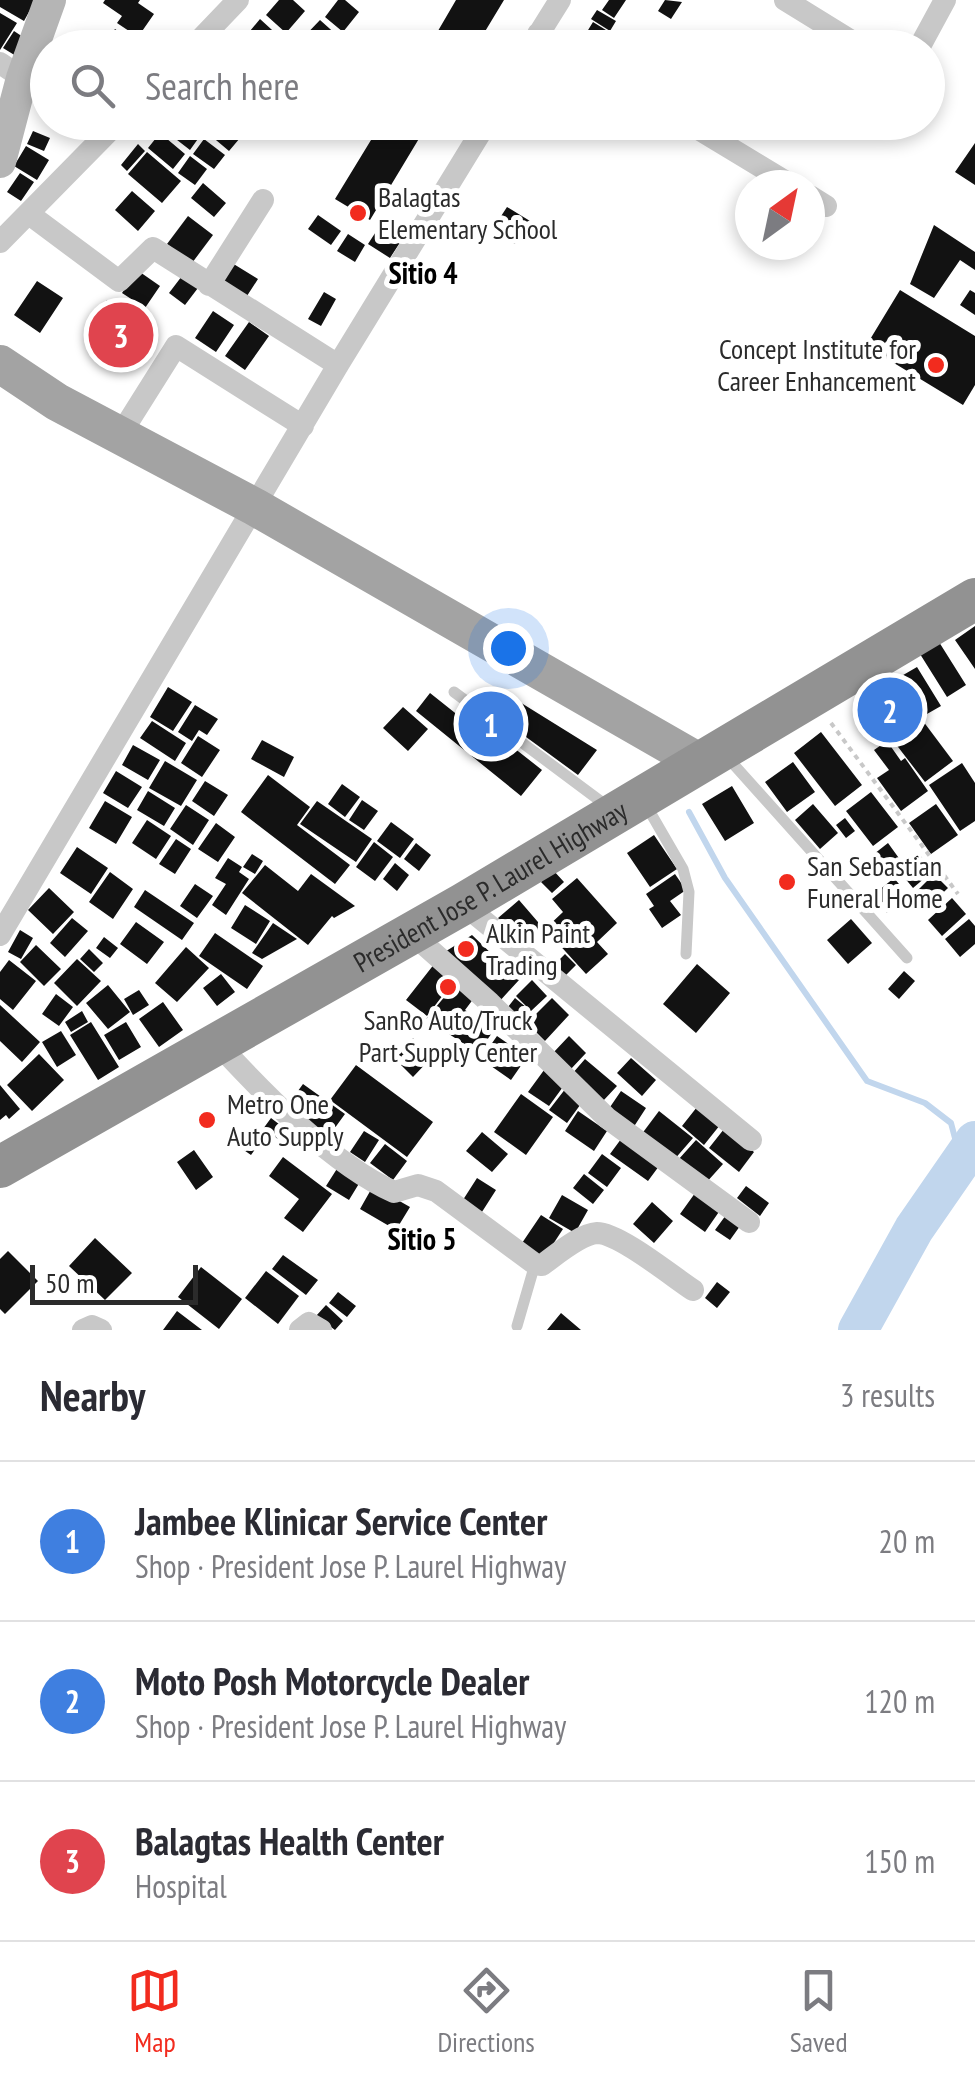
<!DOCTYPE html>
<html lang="en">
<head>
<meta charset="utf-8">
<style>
	body { margin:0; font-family:"PT Sans Narrow",sans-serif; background:#f7f7f7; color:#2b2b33 }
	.compass { position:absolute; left:735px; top:170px; width:90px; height:90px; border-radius:50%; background:#fff; box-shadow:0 5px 15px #0003; rotate:33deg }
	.scale { position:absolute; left:30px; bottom:25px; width:168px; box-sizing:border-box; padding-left:10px; border:5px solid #2b2b2b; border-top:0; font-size:28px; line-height:35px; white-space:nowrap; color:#2b2b2b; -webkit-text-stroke:8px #fff; paint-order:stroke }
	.you { position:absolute; left:508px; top:648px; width:35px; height:35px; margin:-25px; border:8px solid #fff; border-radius:50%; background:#1a73e8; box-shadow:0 0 0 15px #1a73e833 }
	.badge { display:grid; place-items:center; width:65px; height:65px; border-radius:50%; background:#f22b1e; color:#fff; font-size:32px; font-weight:700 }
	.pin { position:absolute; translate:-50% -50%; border:5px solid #fff; box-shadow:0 2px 10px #0006 }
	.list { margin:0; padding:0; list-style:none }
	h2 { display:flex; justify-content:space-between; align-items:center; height:130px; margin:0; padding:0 40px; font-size:42px }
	h2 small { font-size:32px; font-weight:400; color:#7c7c81 }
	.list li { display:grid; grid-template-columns:65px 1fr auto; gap:30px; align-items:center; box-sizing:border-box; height:160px; padding:0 40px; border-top:2px solid #e1e1e2 }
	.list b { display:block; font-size:38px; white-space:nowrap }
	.list p { margin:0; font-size:32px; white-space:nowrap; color:#7c7c81 }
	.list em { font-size:32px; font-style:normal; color:#7c7c81 }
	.icon { flex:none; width:55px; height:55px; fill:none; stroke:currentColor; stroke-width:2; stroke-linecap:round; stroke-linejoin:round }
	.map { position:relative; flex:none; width:975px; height:1330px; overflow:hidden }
	.search { position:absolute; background:#fff; box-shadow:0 5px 15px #0003; left:30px; right:30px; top:30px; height:110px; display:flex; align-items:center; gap:25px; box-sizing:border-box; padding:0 35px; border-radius:55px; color:#7c7c81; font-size:38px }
	.sheet { height:610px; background:#fff }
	nav { display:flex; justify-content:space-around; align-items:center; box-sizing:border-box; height:140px; border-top:2px solid #e1e1e2; background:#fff; font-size:28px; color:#7c7c81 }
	nav a { display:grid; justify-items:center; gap:5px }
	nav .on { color:#f22b1e }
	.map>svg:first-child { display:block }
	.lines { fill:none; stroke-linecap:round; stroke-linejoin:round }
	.stream { stroke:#c1d6ed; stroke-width:6 }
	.river { stroke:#c1d6ed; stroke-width:40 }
	.building { fill:#121212 }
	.path { stroke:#c8c8c8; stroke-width:4; stroke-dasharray:5 5; stroke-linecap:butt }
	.lane { stroke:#c8c8c8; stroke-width:11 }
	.street { stroke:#c8c8c8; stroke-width:22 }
	.secondary { stroke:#b5b5b5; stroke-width:32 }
	.primary { stroke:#a3a3a3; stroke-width:38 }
	.highway { stroke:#929292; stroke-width:42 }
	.poi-dot { fill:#f22b1e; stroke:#fff; stroke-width:4 }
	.labels { text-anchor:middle; stroke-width:10; stroke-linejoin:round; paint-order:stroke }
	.poi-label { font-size:28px; fill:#2b2b2b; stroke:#fff; text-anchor:start }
	.street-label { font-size:28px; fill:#2b2b2b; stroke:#fff }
	.neighbourhood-label { font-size:30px; font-weight:bold; fill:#000; stroke:#fff }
</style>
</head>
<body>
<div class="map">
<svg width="975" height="1330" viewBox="0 0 975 1330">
	<rect width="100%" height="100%" fill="#fff"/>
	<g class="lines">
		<path class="stream" d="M689,812L725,878L867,1081L925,1103L951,1123L961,1161"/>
		<path class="river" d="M858,1330L914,1229L975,1141"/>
	</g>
	<path class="building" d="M0,0H33L35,1L24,21L0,7Z
		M105,0H140L138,3L154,14L138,37L117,23L122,16L103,3Z
		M279,0H293L305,11L286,33L266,15Z
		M338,0H345L359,12L343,32L325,17Z
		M456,0H504L475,48H428Z
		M609,0H626L614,18L602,10Z
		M665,0L682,2L671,19L658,11Z
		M597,10L616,21L610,31L591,19Z
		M0,13L17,23L0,50Z
		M260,19L283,40L277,48H268L250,31Z
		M320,20L339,37L329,48H302L298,43Z
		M593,22L614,35L606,48H577Z
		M115,29L142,48H102Z
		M14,31L26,39L16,56L3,48Z
		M176,122H182L200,136L190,150L168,133Z
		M221,122L240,138L229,151L210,135Z
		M382,122H429L370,220L335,199Z
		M33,131L50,138L44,151L27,144Z
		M160,133L185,154L173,169L148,148Z
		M204,139L225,155L214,169L193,154Z
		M975,143V185L955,172Z
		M138,144L145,151L127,171L121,165Z
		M26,146L49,160L37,180L14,166Z
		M147,152L181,181L162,203L128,174Z
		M190,156L207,169L195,185L178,173Z
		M20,173L34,182L21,201L7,192Z
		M203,183L226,203L214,217L191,198Z
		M132,191L155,211L138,231L115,210Z
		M507,207L530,221L515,244L492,230Z
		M318,215L341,231L331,245L308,229Z
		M188,216L213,235L192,263L167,244Z
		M934,225L975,252V270L960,260L934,298L910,284Z
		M379,227L401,241L390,258L368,244Z
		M348,234L365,245L355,262L337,251Z
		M232,263L258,279L245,299L220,283Z
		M137,270L160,286L145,308L122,293Z
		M185,272L201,284L185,305L169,293Z
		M37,281L63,298L40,333L14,315Z
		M900,290L975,336V385L963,405L866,346Z
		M970,290L975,293V315L960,305Z
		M324,292L336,299L321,326L308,319Z
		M107,300L158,333L134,369L84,337Z
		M213,311L234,325L216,352L195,338Z
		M249,322L269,336L245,370L225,356Z
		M975,626V669L955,640Z
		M939,642L966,685L947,697L920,654Z
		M917,667L941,706L883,739L860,700Z
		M168,687L192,702L173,731L150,717Z
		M430,693L474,728L480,721L542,770L521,796L416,711Z
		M505,693L597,750L578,775L496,715L504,705L499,702Z
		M195,705L218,719L207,735L199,730L192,741L178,732Z
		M403,707L428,729L408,751L383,728Z
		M152,721L186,743L175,761L140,738Z
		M923,721L953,761L925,782L895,743Z
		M821,732L862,785L835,806L794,753Z
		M198,736L220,750L202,777L181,763Z
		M262,740L294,757L284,777L251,759Z
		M887,741L901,761L905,758L928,791L901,811L877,778L889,770L874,750Z
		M133,745L160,760L148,780L122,765Z
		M165,761L197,780L181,806L149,788Z
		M793,762L815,792L787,812L765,782Z
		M962,763L975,783V821L960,831L929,785Z
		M116,771L142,787L128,808L103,793Z
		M268,775L310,807L297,825L350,865L335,884L241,812Z
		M205,781L228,795L214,816L192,801Z
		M342,784L360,797L345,817L328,804Z
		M732,786L754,823L725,841L702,804Z
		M148,791L175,808L164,826L137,810Z
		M871,792L898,827L873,846L846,811Z
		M362,800L378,811L364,830L349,820Z
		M105,801L132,817L116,844L89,828Z
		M317,801L372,839L356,862L300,824Z
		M813,804L838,833L820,849L795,820Z
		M936,804L958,835L931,854L909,823Z
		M186,805L209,820L193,845L170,829Z
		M845,818L855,831L846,838L836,825Z
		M147,820L171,836L156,859L132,843Z
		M391,822L414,839L400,858L377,841Z
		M216,823L235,837L218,862L198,849Z
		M654,835L677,869L650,887L627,853Z
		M176,839L191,849L175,874L159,864Z
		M374,842L393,857L375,881L356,867Z
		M416,843L431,855L419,871L404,859Z
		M888,843L901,861L887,871L874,854Z
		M77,847L108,868L91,894L60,873Z
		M252,854L263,861L255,874L243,867Z
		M919,854L933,871L913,888L899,871Z
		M228,858L242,867L239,872L249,879L226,915L212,905L226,884L215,878Z
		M395,863L409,875L397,891L383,879Z
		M265,865L298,891L311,874L355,906L334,918L332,916L308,945L242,893Z
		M553,870L564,882L552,893L541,882Z
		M110,872L133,889L113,919L89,902Z
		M675,874L686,890L670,901L681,915L662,928L649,909L654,906L646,894Z
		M934,874L948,888L924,911L911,897Z
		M577,878L617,923L597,942L608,954L586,974L545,929L563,912L552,899Z
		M894,878L908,895L887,913L872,896Z
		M195,884L213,896L197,918L180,906Z
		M49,888L74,912L53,934L28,910Z
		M145,890L194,923L182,940L134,907Z
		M952,898L966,914L942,936L928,920Z
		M519,900L544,929L524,947L498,918Z
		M245,905L270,921L256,944L231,928Z
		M72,918L88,931L65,957L50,943Z
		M851,919L872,943L848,964L827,940Z
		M969,919L975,926V944L960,957L945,939Z
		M136,922L164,942L147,964L120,944Z
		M273,923L297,939L262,959L252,953Z
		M20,930L33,938L21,959L8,952Z
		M215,933L263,966L247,989L199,956Z
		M472,935L519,980L498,1003L443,953Z
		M104,937L118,948L110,958L96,948Z
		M36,945L61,969L44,986L20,962Z
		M186,947L209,968L177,1002L155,983Z
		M89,949L103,963L94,972L80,959Z
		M565,954L576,965L565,976L554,965Z
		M77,959L101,981L77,1006L54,983Z
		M9,960L36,981L13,1010L0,999V972Z
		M435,963L456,978L427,1016L406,1000Z
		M697,964L730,993L696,1033L663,1004Z
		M904,971L915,981L899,999L888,989Z
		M221,974L235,992L217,1006L203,988Z
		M532,980L547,996L531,1011L516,996Z
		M456,983L474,998L465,1010L494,1030L478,1053L426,1019Z
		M108,985L130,1012L108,1029L86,1003Z
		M139,990L149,1005L133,1015L124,999Z
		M56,994L73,1007L59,1026L42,1014Z
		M515,998L533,1013L525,1022L508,1007Z
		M552,998L569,1015L545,1041L527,1023Z
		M163,1002L183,1030L159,1047L139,1019Z
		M0,1005L40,1042L22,1062L0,1041Z
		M82,1011L88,1022L71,1032L65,1022Z
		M91,1022L119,1067L98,1080L70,1035Z
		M126,1022L141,1047L119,1060L104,1035Z
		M61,1031L76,1055L57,1067L42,1042Z
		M497,1036L527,1057L511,1080L481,1059Z
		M569,1036L586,1053L570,1070L553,1053Z
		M413,1038L432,1057L413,1077L394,1058Z
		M39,1054L64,1080L32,1111L7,1085Z
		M631,1058L656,1080L642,1096L617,1073Z
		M585,1059L617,1086L603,1101L572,1074Z
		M356,1065L433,1122L407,1157L330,1100Z
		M547,1066L568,1080L549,1106L528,1092Z
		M303,1084L345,1114L329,1136L287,1106Z
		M0,1085L20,1109L9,1119L6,1115L0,1120Z
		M566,1088L583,1101L567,1123L549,1110Z
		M621,1091L646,1108L633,1128L608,1110Z
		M521,1094L553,1117L526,1155L494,1132Z
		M697,1107L720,1125L704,1145L682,1126Z
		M578,1111L607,1131L594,1151L565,1131Z
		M659,1111L693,1138L673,1161L641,1135Z
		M271,1118L288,1131L281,1141L263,1129Z
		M724,1129L754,1152L739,1172L709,1148Z
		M245,1130L261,1141L251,1155L235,1144Z
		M364,1131L379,1140L365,1162L350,1152Z
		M482,1132L508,1154L492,1172L466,1151Z
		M624,1135L662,1162L648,1181L610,1154Z
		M696,1140L723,1164L705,1184L678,1160Z
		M385,1144L407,1161L393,1180L370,1163Z
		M194,1150L213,1177L196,1190L177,1162Z
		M602,1154L621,1168L607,1187L588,1173Z
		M283,1157L332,1194L303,1232L284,1218L299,1199L269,1176Z
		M340,1164L363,1177L349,1200L326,1186Z
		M584,1174L604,1190L593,1204L573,1188Z
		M477,1178L496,1190L480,1215L461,1203Z
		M373,1186L410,1207L396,1230L360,1209Z
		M746,1186L769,1203L760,1216L737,1198Z
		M698,1189L723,1206L705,1232L680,1214Z
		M562,1195L588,1210L575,1233L549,1218Z
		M652,1202L673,1221L654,1243L633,1224Z
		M541,1215L563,1229L542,1261L520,1246Z
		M726,1215L740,1226L730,1240L715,1230Z
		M95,1238L132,1273L105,1300L69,1266Z
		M8,1251L38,1281L5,1314L0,1309V1259Z
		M283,1255L318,1280L306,1295L272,1269Z
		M201,1267L242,1299L219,1329L178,1297Z
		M266,1271L299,1296L278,1324L245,1298Z
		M717,1282L730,1292L717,1308L705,1298Z
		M338,1292L356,1306L347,1317L329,1303Z
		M326,1305L343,1321L335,1330L316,1316Z
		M177,1311L202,1330H163Z
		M561,1313L581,1330H547Z"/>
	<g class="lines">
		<path class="path" d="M831,723L958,894"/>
		<path class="lane" d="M454,692L607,806
			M727,757L907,958
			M646,805L683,869L689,892L686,954
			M517,1326L535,1264"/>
		<path class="street" d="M785,0L863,48
			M538,34L562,48
			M192,48L238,0
			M530,48L560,0
			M919,48L945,0
			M0,63L22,78
			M687,122L791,185
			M810,196L826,206
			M29,214L119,281L153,248L338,365
			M0,242L118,122
			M209,285L263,200
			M120,435L176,346L303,426
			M463,904L751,1140
			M410,932L490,1003L607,1118L749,1222
			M0,935L338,365L487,122
			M218,1044C264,1094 332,1164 394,1192L418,1185L436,1191L535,1264L542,1265C556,1255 580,1234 597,1233C619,1233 673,1277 693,1290
			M83,1330L92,1326L101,1330
			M300,1330L309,1323L321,1330"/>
		<path class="secondary" d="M0,162L22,78L50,0"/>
		<path class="primary" d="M0,364L57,402L255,507L699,762"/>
		<path class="highway" id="s1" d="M0,1167L463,904L975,599"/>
	</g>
	<g class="poi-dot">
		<circle cx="358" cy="213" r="10"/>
		<circle cx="936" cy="365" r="10"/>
		<circle cx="787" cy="882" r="10"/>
		<circle cx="466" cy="949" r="10"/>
		<circle cx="448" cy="987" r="10"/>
		<circle cx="207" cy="1120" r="10"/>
	</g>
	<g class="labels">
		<g class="poi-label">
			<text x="378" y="207">Balagtas<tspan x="378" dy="32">Elementary School</tspan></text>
			<text x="916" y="359" text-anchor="end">Concept Institute for<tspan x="916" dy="32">Career Enhancement</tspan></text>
			<text x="807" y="876">San Sebastian<tspan x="807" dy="32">Funeral Home</tspan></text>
			<text x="486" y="943">Alkin Paint<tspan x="486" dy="32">Trading</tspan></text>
			<text x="448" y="1030" text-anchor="middle">SanRo Auto/Truck<tspan x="448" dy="32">Part Supply Center</tspan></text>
			<text x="227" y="1114">Metro One<tspan x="227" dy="32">Auto Supply</tspan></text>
		</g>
		<g class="street-label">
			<text dy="10" stroke="none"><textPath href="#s1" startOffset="565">President Jose P. Laurel Highway</textPath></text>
		</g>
		<g class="neighbourhood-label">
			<text x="423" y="284">Sitio 4</text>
			<text x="422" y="1250">Sitio 5</text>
		</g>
	</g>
</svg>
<svg class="compass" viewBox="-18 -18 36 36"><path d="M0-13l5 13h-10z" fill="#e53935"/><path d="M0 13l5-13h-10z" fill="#7c7c81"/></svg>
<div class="scale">50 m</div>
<div class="you"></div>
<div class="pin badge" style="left:491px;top:724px;background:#3f7fe0">1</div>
<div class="pin badge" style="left:890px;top:710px;background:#3f7fe0">2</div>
<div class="pin badge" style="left:121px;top:335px;background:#e0444e">3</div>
<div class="search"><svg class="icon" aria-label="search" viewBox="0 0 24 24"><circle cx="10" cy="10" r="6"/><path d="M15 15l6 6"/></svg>Search here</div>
</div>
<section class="sheet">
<h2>Nearby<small>3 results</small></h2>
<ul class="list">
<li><span class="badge" style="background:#3f7fe0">1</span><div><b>Jambee Klinicar Service Center</b><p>Shop · President Jose P. Laurel Highway</p></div><em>20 m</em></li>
<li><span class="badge" style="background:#3f7fe0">2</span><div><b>Moto Posh Motorcycle Dealer</b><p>Shop · President Jose P. Laurel Highway</p></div><em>120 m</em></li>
<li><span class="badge" style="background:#e0444e">3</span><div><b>Balagtas Health Center</b><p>Hospital</p></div><em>150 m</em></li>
</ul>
</section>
<nav>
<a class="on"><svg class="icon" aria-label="map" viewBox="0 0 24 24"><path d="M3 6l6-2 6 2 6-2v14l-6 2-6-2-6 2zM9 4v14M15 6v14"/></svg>Map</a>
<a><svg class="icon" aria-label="directions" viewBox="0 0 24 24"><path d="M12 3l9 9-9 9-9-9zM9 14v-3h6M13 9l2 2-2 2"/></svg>Directions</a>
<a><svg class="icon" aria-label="saved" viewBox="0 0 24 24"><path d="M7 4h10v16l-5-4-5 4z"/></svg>Saved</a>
</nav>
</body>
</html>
